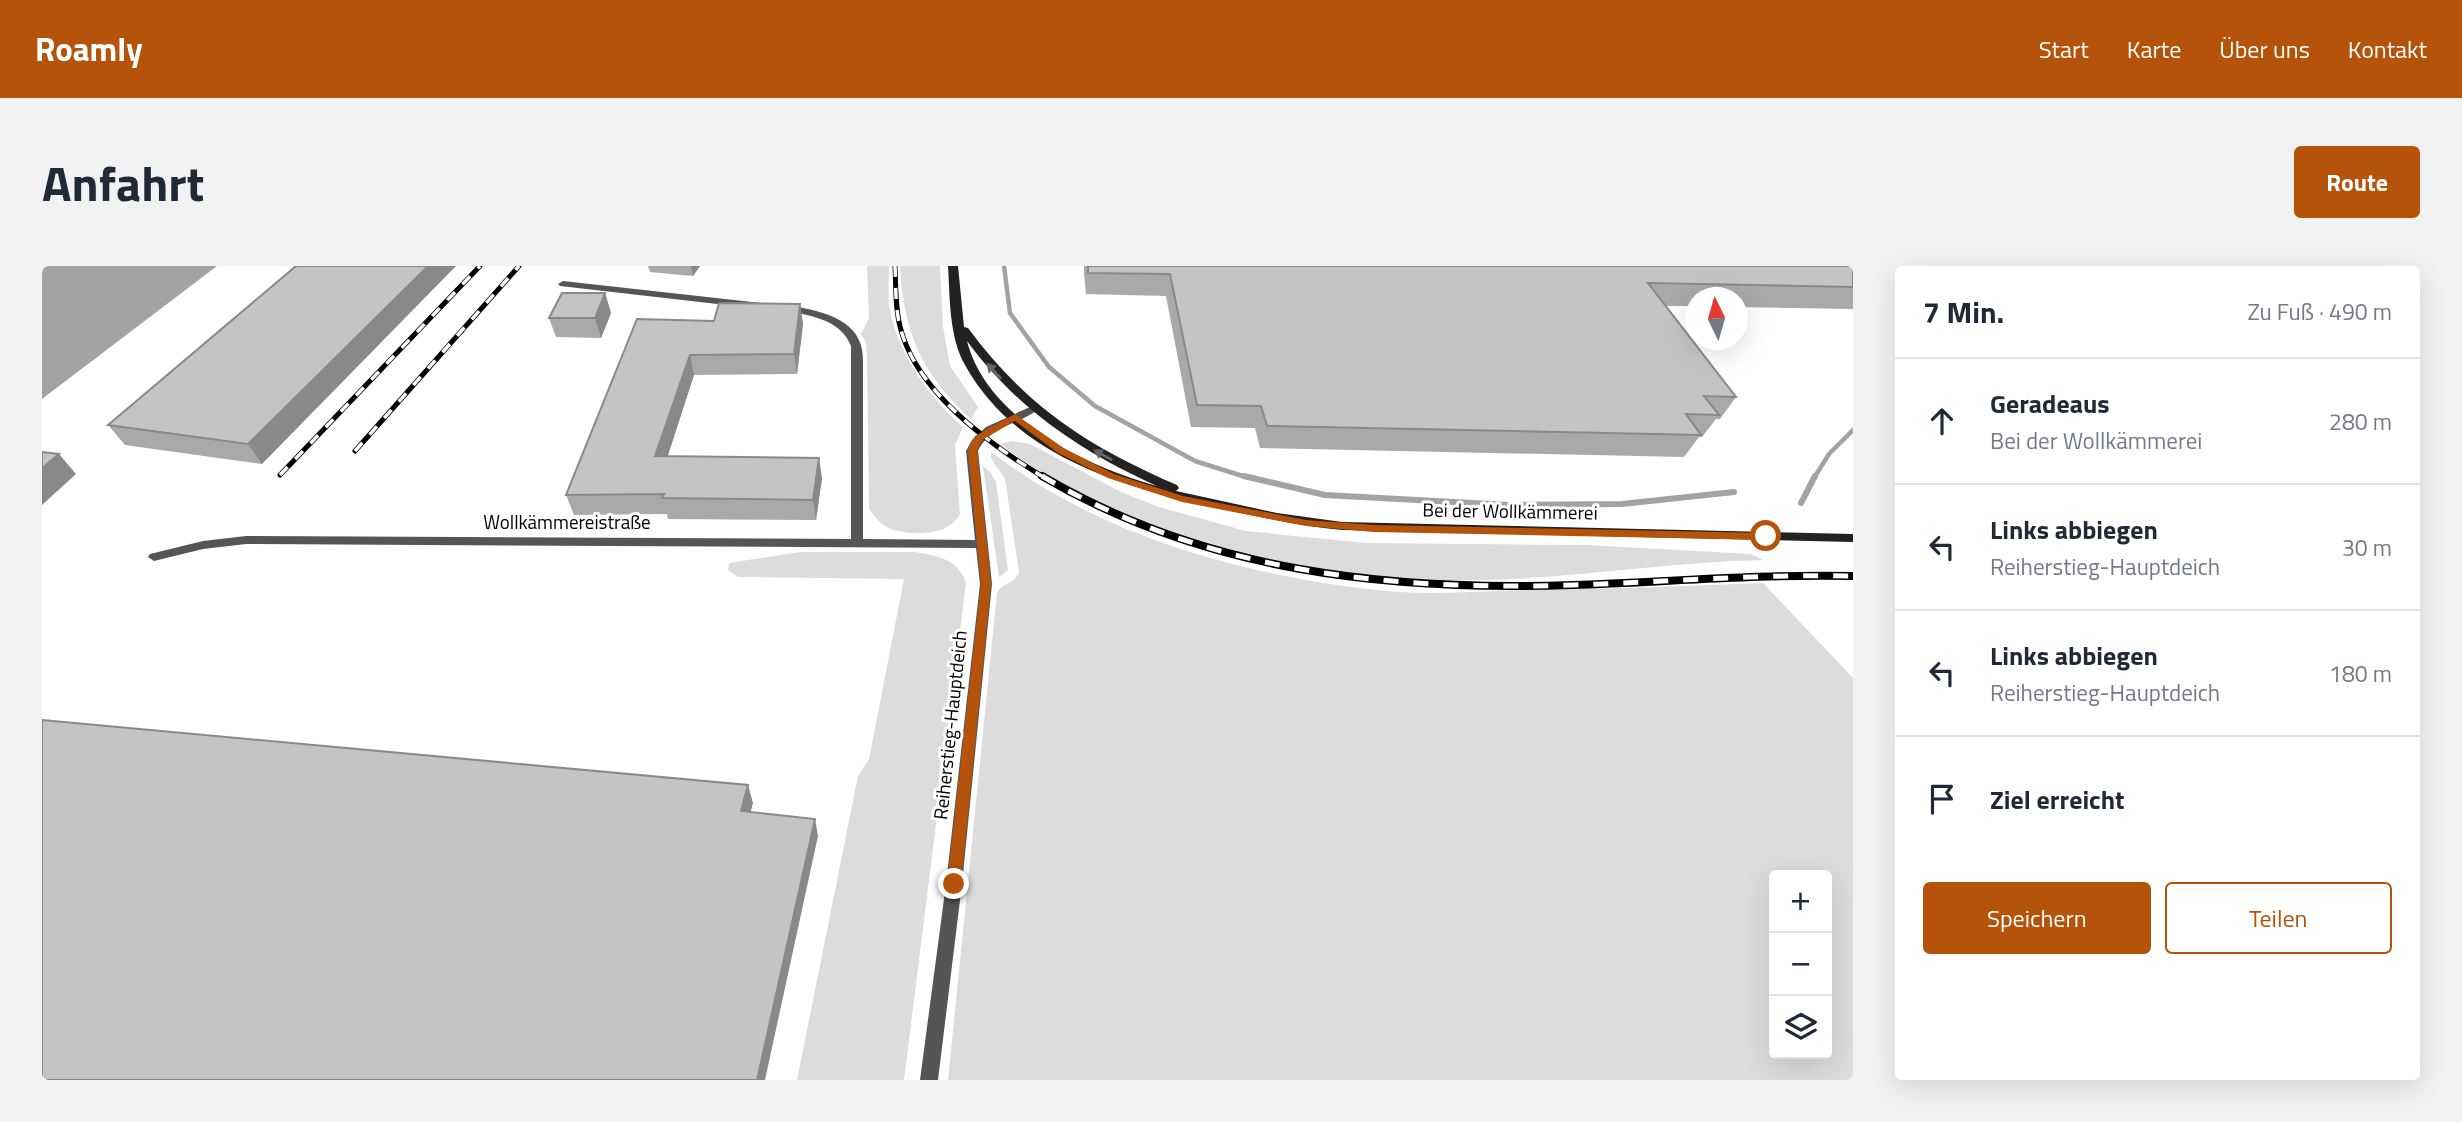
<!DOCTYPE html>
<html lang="de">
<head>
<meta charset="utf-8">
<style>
	body { margin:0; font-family:"Titillium Web",sans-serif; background:#f2f2f3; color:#1f2937 }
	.controls { position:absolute; right:21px; bottom:21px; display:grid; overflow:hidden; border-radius:7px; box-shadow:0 7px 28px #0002 }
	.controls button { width:63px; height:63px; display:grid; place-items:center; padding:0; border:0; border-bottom:2px solid #e0e1e3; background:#fff; color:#1f2937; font:35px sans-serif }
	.compass { position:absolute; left:1643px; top:21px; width:63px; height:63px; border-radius:50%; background:#fff; box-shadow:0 7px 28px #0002; rotate:355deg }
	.stop { position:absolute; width:21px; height:21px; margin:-16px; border:5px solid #b45309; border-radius:50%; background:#fff }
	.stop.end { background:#b45309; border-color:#fff; box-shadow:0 2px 7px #0008 }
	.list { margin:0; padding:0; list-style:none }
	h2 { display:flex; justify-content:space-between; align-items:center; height:91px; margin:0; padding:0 28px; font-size:30px }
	h2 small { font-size:23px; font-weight:400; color:#747a83 }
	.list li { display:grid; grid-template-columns:46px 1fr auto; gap:21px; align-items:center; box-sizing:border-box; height:126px; padding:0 28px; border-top:2px solid #e0e1e3 }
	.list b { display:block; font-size:26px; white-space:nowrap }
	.list p { margin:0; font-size:23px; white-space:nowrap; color:#747a83 }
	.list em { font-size:23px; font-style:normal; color:#747a83 }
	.actions { display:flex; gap:14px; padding:21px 28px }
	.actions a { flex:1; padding:16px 0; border:2px solid #b45309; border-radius:7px; text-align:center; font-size:24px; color:#b45309 }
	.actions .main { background:#b45309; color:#fff }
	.icon { flex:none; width:38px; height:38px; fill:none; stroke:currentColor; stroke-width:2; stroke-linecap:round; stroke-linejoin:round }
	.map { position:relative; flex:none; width:1811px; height:814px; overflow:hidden; border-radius:7px }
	header { display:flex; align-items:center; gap:42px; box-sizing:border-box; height:98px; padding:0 35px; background:#b45309; color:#fff }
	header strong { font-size:33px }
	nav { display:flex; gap:38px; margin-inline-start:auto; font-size:24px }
	.intro { display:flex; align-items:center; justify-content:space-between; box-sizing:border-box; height:168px; padding:0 42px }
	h1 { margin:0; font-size:49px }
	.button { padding:18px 32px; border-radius:7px; background:#b45309; color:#fff; font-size:24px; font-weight:700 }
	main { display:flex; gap:42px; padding:0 42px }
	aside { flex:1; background:#fff; border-radius:7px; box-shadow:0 7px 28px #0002 }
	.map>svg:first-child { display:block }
	.green { fill:#dcdcdc; fill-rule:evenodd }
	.water { fill:#a3a3a3 }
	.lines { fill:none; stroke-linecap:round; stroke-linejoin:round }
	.stream-far1 { stroke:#a3a3a3; stroke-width:4.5 }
	.stream { stroke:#a3a3a3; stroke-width:6 }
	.street { fill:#555; fill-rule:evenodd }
	.secondary { fill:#222; fill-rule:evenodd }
	.rail-far1-casing { stroke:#000; stroke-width:5 }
	.rail-casing { stroke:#000; stroke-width:8 }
	.rail-far1 { stroke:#fff; stroke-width:3.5; stroke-dasharray:11; stroke-linecap:butt }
	.rail { stroke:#fff; stroke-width:5; stroke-dasharray:15; stroke-linecap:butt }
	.wall { fill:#a9a9a9 }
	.shaded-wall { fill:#898989 }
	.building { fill:#c4c4c4; stroke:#898989; stroke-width:2 }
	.oneway { fill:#646464 }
	.route { fill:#b45309 }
	.labels { text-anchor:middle; stroke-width:6; stroke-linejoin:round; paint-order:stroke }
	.street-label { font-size:19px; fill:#000; stroke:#fff }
</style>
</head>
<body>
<header>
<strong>Roamly</strong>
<nav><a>Start</a><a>Karte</a><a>Über uns</a><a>Kontakt</a></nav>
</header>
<div class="intro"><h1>Anfahrt</h1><a class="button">Route</a></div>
<main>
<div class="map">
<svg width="1811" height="814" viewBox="0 0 1811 814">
	<rect width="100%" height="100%" fill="#fff"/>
	<path class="green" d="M825,0H847C847,15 845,34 849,49C859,92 889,133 921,161L913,179L918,248C908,269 872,270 852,264C840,261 833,251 827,243L825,91L824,76L819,68L827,52Z
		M858,0H898L901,61L908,100L936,141L929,153C880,109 861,65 858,0Z
		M969,175L988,178L1079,226L1117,241L1204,265L1324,277L1545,279L1709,288L1721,294C1627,296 1534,312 1440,314C1272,317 1094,280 958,178Z
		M949,186C1058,270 1200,309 1334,324C1385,330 1437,325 1488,324C1566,323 1643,320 1721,317L1811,412V814H906L955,327C960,317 974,317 977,306L963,213L949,192ZM1732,609H1785V788H1732Z
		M941,200L948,206L954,216L966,304L957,311Z
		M758,286H873C895,290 917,293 924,317L862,814H755L816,510L827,493L862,313L696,311L686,304L687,297Z"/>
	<path class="water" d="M0,0H175L0,133Z"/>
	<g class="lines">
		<path class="stream-far1" d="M962,0L968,47L1007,101L1053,140L1153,195L1207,212
			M1772,212L1787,188L1811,164"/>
		<path class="stream" d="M1202,210L1283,229L1467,239L1580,238L1692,226
			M1759,237L1773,210"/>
		<path class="street" d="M521,15L719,37L724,40L719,43L518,20L516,18Z
			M743,39C769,43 810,49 819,79C821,86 821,94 821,101V273L933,274L924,185L930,174L944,161L988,141L992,140L997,143C977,159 949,158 936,185L950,318L920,618L896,814H878L904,618L938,318L934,282L204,278L161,283L112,295L106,291L108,288L161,275L204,270L809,273V80C798,52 765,49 740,44L738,42Z"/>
		<path class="secondary" d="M906,0H916L922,61L926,62C985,141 1045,180 1135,219L1137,222L1134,225L1235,247L1300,256L1811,268V276L1300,264C1261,261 1223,252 1185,244C1087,223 975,193 923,99C907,71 908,32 906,0ZM925,75C974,142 1039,186 1115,220C1043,200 945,153 925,75Z"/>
		<g class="rail-far1-casing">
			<path id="rail-far1" d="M853,0C854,21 853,44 859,64C876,127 950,180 1003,212
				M313,185L477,0
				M238,209L438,0"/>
		</g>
		<g class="rail-casing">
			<path id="rail" d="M1000,210C1163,306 1345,325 1531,319C1624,316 1717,308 1811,310"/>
		</g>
		<use href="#rail-far1" class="rail-far1"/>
		<use href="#rail" class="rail"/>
	</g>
	<path class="wall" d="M254,0L220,198L83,179L66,159Z
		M606,0H658L651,10L608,6Z
		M1042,0H1811V43L1696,41V32H1654V40H1623L1694,131L1678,153H1674L1660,171H1657L1642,191L1218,182L1213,162L1149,161L1124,30L1044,28L1042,7Z
		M563,27L569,47L559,72L514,71L507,52Z
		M758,38L761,58L755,108L652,109L625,190L780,212L774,254L626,253L625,248L532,249L524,229L672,55Z"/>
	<path class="shaded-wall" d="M386,0H414L220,198L206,178Z
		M649,0H658L651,10Z
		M563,27L569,47L559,72L553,52Z
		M758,38L761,58L755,108L752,88Z
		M648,89L652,109L619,211L613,190Z
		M17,188L34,208L0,239V202Z
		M777,192L780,212L774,254L771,234Z
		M706,519L711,537L704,563L699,545Z
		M773,553L776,570L723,814H715Z"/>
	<path class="building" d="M254,0H386L206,178L66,159Z
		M1046,0H1811V21L1606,17L1694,131L1662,130L1677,149L1644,148L1659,169L1225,160L1219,140L1155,139L1128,8L1046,7Z
		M520,27H563L553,52H507Z
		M677,37L758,38L752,88L648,89L613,190L777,192L771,234L620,232L622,228L524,229L595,53L672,55Z
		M0,186L17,188L0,202Z
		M0,454L706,519L699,545L773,553L715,814H0Z"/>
	<defs><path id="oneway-solid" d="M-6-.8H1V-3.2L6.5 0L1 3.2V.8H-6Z" transform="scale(1.75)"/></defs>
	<g class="oneway">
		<use href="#oneway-solid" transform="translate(952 105) rotate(-132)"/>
		<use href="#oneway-solid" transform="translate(1061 189) rotate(-151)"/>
	</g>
	<path class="route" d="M973,148L1023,183L1072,208L1141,230L1264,254L1332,259L1724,267L1729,270L1724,274L1332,266L1264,260L1140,236L1066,212L1016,187L973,155L940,174L935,184L949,318L919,618L912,624L905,618L939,318L926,184L933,170Z"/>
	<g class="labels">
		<g class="street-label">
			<text transform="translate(1468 245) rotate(1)" y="7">Bei der Wollkämmerei</text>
			<text x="525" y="263">Wollkämmereistraße</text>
			<text transform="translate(908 459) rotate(-84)" y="7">Reiherstieg-Hauptdeich</text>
		</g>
	</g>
</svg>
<div class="controls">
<button>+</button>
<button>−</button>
<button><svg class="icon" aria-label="layers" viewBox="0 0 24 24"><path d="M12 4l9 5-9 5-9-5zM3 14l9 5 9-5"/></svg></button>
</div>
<svg class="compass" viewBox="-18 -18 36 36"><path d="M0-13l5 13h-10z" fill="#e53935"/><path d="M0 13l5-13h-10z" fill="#747a83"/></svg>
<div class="stop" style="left:1724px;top:270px"></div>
<div class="stop end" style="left:912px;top:618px"></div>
</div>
<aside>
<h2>7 Min.<small>Zu Fuß · 490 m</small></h2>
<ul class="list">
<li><svg class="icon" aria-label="ahead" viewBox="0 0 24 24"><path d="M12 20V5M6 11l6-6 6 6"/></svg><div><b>Geradeaus</b><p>Bei der Wollkämmerei</p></div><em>280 m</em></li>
<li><svg class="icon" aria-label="left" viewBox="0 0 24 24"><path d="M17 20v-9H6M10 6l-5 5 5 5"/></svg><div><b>Links abbiegen</b><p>Reiherstieg-Hauptdeich</p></div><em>30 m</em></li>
<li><svg class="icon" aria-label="left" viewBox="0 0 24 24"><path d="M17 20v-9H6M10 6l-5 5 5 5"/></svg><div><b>Links abbiegen</b><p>Reiherstieg-Hauptdeich</p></div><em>180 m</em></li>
<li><svg class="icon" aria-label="arrive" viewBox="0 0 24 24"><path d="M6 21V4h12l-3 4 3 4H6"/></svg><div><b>Ziel erreicht</b></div></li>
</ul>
<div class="actions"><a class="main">Speichern</a><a>Teilen</a></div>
</aside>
</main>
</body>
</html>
